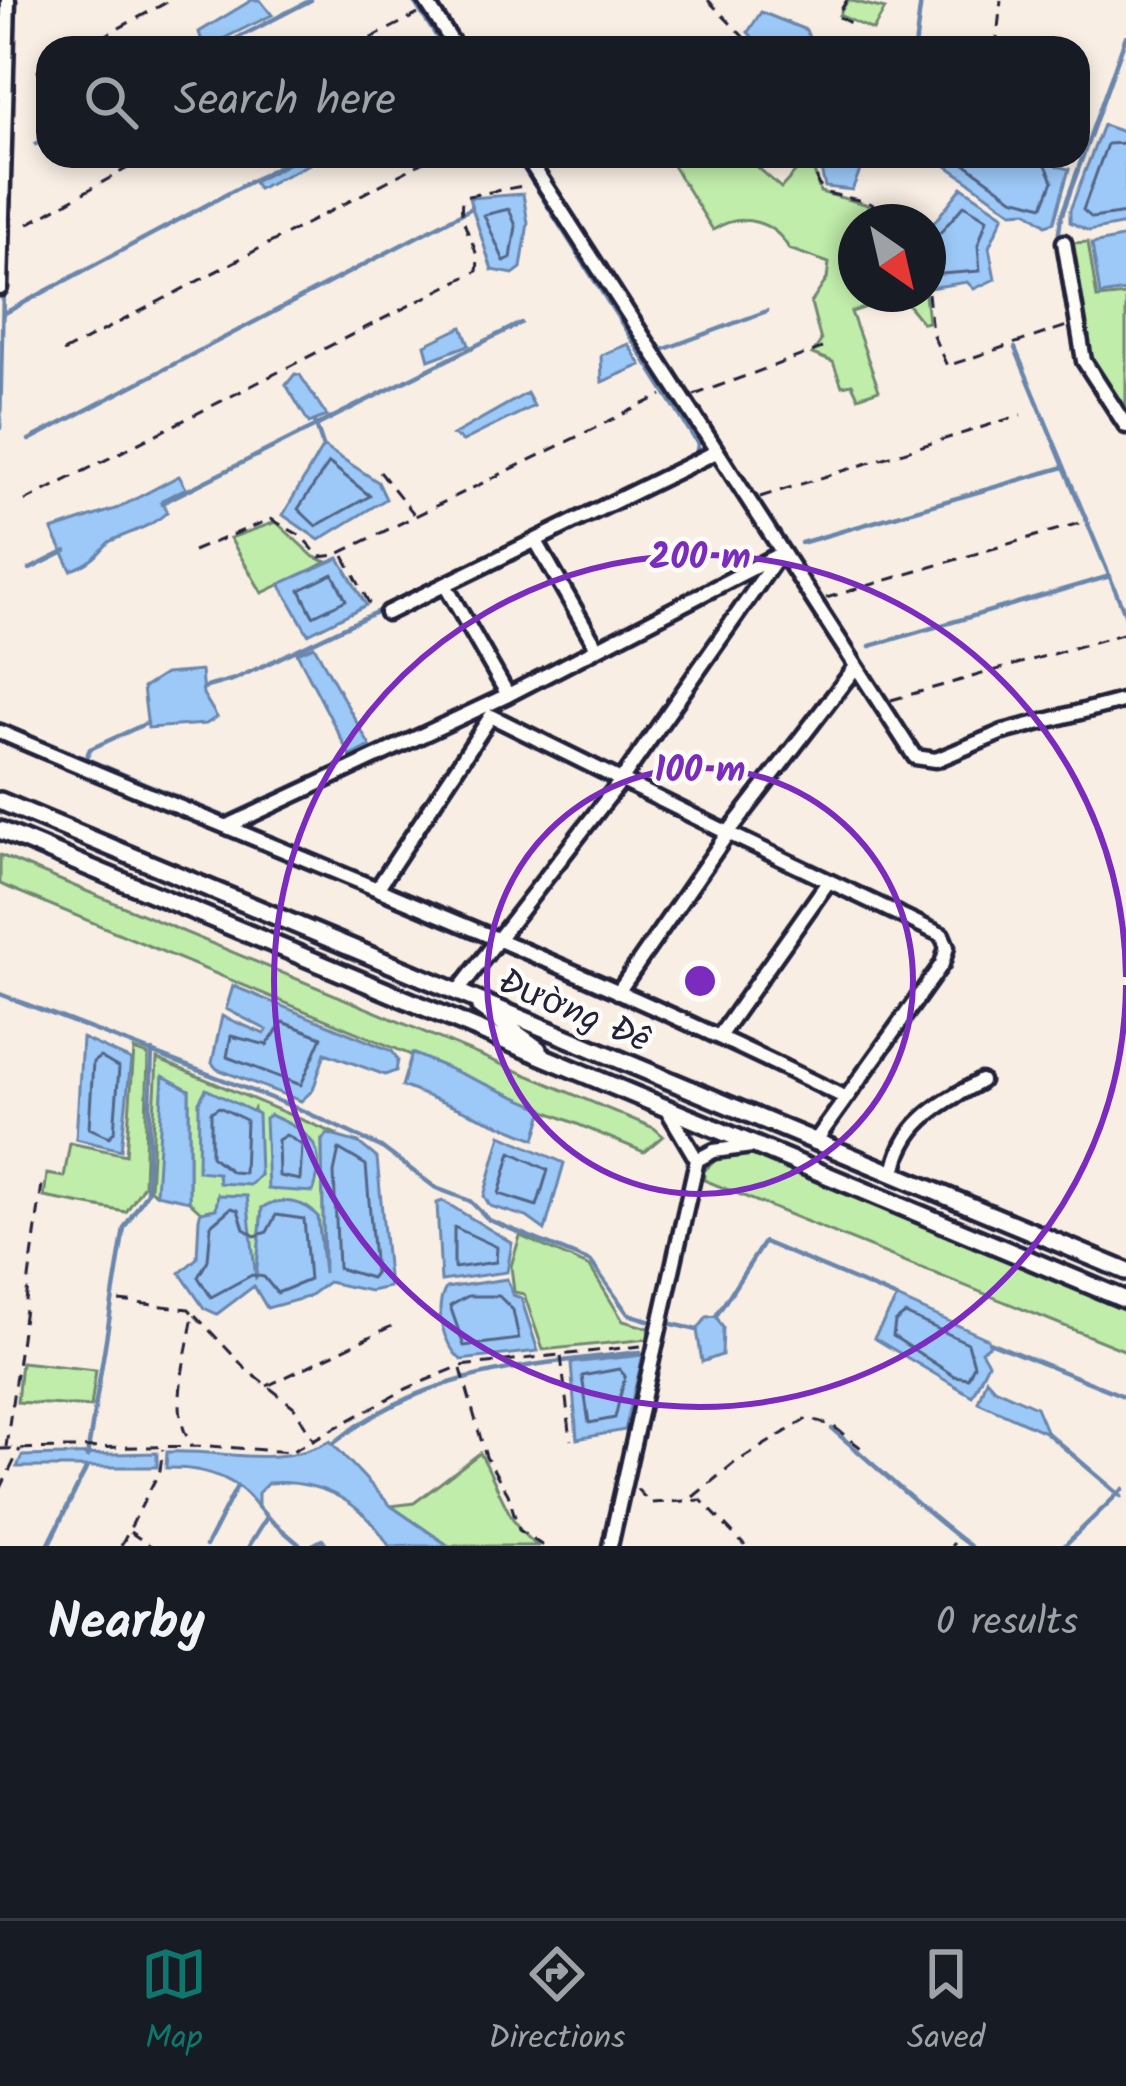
<!DOCTYPE html>
<html lang="en">
<head>
<meta charset="utf-8">
<style>
	body { margin:0; font-family:Kalam,sans-serif; background:#20242c; color:#f1f3f6 }
	.compass { position:absolute; left:838px; top:204px; width:108px; height:108px; border-radius:50%; background:#171b24; box-shadow:0 6px 18px #0003; rotate:146deg }
	.list { margin:0; padding:0; list-style:none }
	h2 { display:flex; justify-content:space-between; align-items:center; height:156px; margin:0; padding:0 48px; font-size:51px }
	h2 small { font-size:39px; font-weight:400; color:#9ea1a6 }
	.icon { flex:none; width:66px; height:66px; fill:none; stroke:currentColor; stroke-width:2; stroke-linecap:round; stroke-linejoin:round }
	.map { position:relative; flex:none; width:1126px; height:1546px; overflow:hidden }
	.search { position:absolute; background:#171b24; box-shadow:0 6px 18px #0003; left:36px; right:36px; top:36px; height:132px; display:flex; align-items:center; gap:30px; box-sizing:border-box; padding:0 42px; border-radius:36px; color:#9ea1a6; font-size:45px }
	.sheet { height:372px; background:#171b24 }
	nav { display:flex; justify-content:space-around; align-items:center; box-sizing:border-box; height:168px; border-top:3px solid #363941; background:#171b24; font-size:33px; color:#9ea1a6 }
	nav a { display:grid; justify-items:center; gap:6px }
	nav .on { color:#0f766e }
	.map>svg:first-child { display:block }
	.green { fill:#c0edaa; stroke:#718872; stroke-width:3; fill-rule:evenodd }
	.water { fill:#9cc9f7; stroke:#6b86ac; stroke-width:3 }
	.lines { fill:none; stroke-linecap:round; stroke-linejoin:round }
	.shore { stroke:#536586; stroke-width:3 }
	.stream { stroke:#6b86ac; stroke-width:4.5 }
	.minor-casing { stroke:#22223b; stroke-width:21 }
	.tertiary-casing { stroke:#22223b; stroke-width:24 }
	.path { stroke:#22223b; stroke-width:3; stroke-dasharray:12 9; stroke-linecap:butt }
	.minor { stroke:#fdfcf7; stroke-width:12 }
	.tertiary { stroke:#fdfcf7; stroke-width:15 }
	.ring { fill:none; stroke:#7b2cbf; stroke-width:6 }
	.labels { text-anchor:middle; stroke-width:9; stroke-linejoin:round; paint-order:stroke }
	.street-label { font-size:36px; fill:#22223b; stroke:#fdfcf7 }
	.centre { fill:#7b2cbf; stroke:#fdfcf7; stroke-width:6 }
	.ring-label { font-size:36px; text-anchor:middle; font-weight:bold; fill:#7b2cbf; stroke:#fdfcf7; stroke-width:9; stroke-linejoin:round; paint-order:stroke }
</style>
</head>
<body>
<div class="map">
<svg width="1126" height="1546" viewBox="0 0 1126 1546">
	<rect width="100%" height="100%" fill="#f8eee4"/>
	<filter id="ink" filterUnits="userSpaceOnUse"><feTurbulence type="fractalNoise" baseFrequency=".00833" numOctaves="2"/><feDisplacementMap in="SourceGraphic" scale="24" xChannelSelector="R" yChannelSelector="G"/><feConvolveMatrix kernelMatrix="1 2 1 2 8 2 1 2 1" color-interpolation-filters="sRGB"/></filter>
	<g filter="url(#ink)">
		<path class="green" d="M848,0L885,9L873,30L839,15Z
			M667,156H745L781,188L810,156L820,192L865,204L896,222H856V294H925L928,322L923,323L901,296L851,312L879,390L858,397L852,384L842,386L833,362L812,354L821,341L811,303L827,279L829,263L789,249C775,222 742,211 713,230Z
			M1088,242L1097,298L1126,295V431C1072,355 1067,336 1057,244Z
			M276,522L314,557L327,562L262,593L230,538Z
			M0,855L654,1128L663,1136L644,1152L0,884Z
			M134,1050L148,1055L144,1185L126,1212L44,1197L47,1174L64,1177L70,1143L126,1155Z
			M157,1059L336,1134L322,1140L324,1273L318,1217L262,1208L256,1281L218,1196L216,1209L201,1212L189,1201V1090L163,1077L158,1183L156,1194L150,1190ZM254,1109L260,1175L207,1170Z
			M743,1152L766,1156L1126,1306V1351L704,1180V1171L720,1156Z
			M520,1236L590,1267L623,1321L648,1328L649,1339L543,1350L524,1294L514,1292L511,1266Z
			M21,1362L96,1370L91,1407L17,1402Z
			M480,1453C497,1481 511,1533 539,1546H449L391,1506L414,1503Z"/>
		<path class="water" d="M252,0H260L272,15L204,48L199,32Z
			M761,12L806,30L813,48H762L748,32Z
			M1103,125L1126,133V224L1089,231L1070,222V210Z
			M303,156H326L258,189L254,182Z
			M818,156H866L852,190L825,187Z
			M933,156H1052L1057,166L1069,169L1054,222L1046,225L1027,211L1012,212Z
			M962,187L1004,215L989,247L995,279L974,289L967,282L929,288L928,230Z
			M523,194L528,223L521,268L513,274L492,270L469,198Z
			M1126,237V291L1100,295L1092,244Z
			M462,327L469,345L429,360L425,345Z
			M628,344L641,365L602,382L601,355Z
			M295,374L300,375L327,416L309,423L286,385Z
			M527,393L534,406L463,441L453,435Z
			M323,446L378,482L386,499L319,540L283,515Z
			M179,476L186,488L162,500L167,512C149,530 113,537 108,543C98,554 91,564 71,570L52,530L118,508Z
			M339,558L366,605L308,634L280,584Z
			M314,646L370,746L350,756L297,653Z
			M201,671L203,694L217,717L206,724L148,728L143,688L165,674Z
			M233,986L392,1051L398,1060L396,1071L385,1075L325,1053L313,1090L301,1101L217,1069L212,1063L222,1016L264,1034L267,1030L226,1009Z
			M82,1038L131,1060L121,1150L76,1139Z
			M412,1053L544,1109L535,1139L402,1086Z
			M163,1076L189,1090V1201L156,1194Z
			M206,1089L258,1114L260,1175L250,1185L219,1183L218,1173L198,1171L199,1102Z
			M270,1115C310,1132 329,1146 313,1192L268,1189L265,1118Z
			M328,1134L359,1143L377,1158L389,1287L370,1291L328,1282L308,1297L267,1308L254,1286L217,1314L204,1308L180,1273L197,1258L199,1218L201,1212L216,1209L218,1195L247,1196L256,1280L262,1208C278,1196 306,1201 318,1217L324,1273L322,1140Z
			M501,1135L564,1163L545,1230L527,1217L490,1206L484,1196Z
			M443,1201L512,1243L507,1272L441,1281L437,1203Z
			M507,1279L513,1295L521,1298L538,1351L461,1360C443,1343 433,1309 446,1288Z
			M897,1298L988,1339L990,1345L981,1351L988,1363L972,1396L874,1338Z
			M716,1316L723,1328L722,1355L702,1362L697,1330L707,1317Z
			M643,1355L625,1430L577,1439L571,1363Z
			M986,1379L994,1388L1036,1407L1047,1433L978,1402Z
			M330,1441L391,1506L449,1546H389C363,1502 320,1479 268,1483L258,1493V1507C238,1478 204,1467 166,1468L167,1452C225,1449 277,1470 330,1441Z
			M157,1453V1467H17L22,1456Z"/>
		<g class="lines">
			<path class="shore" d="M1126,143L1107,144L1083,210L1092,218L1126,213
				M954,156L1013,198L1043,206L1053,181L1042,156
				M509,209L516,226L511,258L504,261L484,215Z
				M928,236L940,233L964,205L987,219L978,245L980,271L928,275
				M329,463L370,496L316,526L298,509Z
				M333,574L346,600L313,616L300,590Z
				M283,1022L322,1037L301,1085L227,1057L231,1036L267,1045Z
				M100,1057L119,1068L114,1132L109,1137L89,1128L93,1062Z
				M219,1107L246,1120L244,1173L232,1172L211,1156V1112Z
				M286,1135L302,1145L300,1180L279,1176L278,1140Z
				M339,1149L366,1165L375,1273L371,1278L338,1268L334,1173Z
				M511,1152L548,1170L537,1206L499,1194Z
				M231,1208L238,1210L244,1229L255,1236L267,1232L276,1215L304,1219L309,1280L277,1293L264,1277L252,1275L211,1297L198,1277L208,1260L211,1225Z
				M454,1227L497,1247L496,1262L454,1268Z
				M468,1296H499L513,1310L519,1339L464,1346L450,1306Z
				M905,1314L968,1343L974,1365L968,1378L954,1376L893,1336L895,1322Z
				M619,1369L625,1376L615,1418L589,1423L582,1376Z"/>
			<path class="stream" d="M413,0L444,48
				M218,48L311,0
				M915,48L921,0
				M36,144L48,137
				M516,156L698,444L696,456
				M1058,239L1061,217L1126,36
				M3,314L298,156
				M1015,348L1126,616
				M654,353L767,311
				M315,422L323,446
				M0,428L3,290
				M29,440L470,209
				M162,503L521,323
				M801,543L1064,467
				M30,569L66,551
				M870,646L1110,576
				M203,688L235,679L389,606
				M1080,705L1126,693
				M0,723L226,817L447,715
				M86,758L90,749L147,723
				M0,994L299,1109L381,1147L436,1188L470,1201L489,1220L591,1262L628,1314L648,1320
				M716,1316L764,1242L897,1298
				M672,1324L697,1330
				M989,1342L1126,1397
				M832,1429C879,1468 921,1510 970,1546
				M1047,1433L1121,1496
				M334,1443C424,1370 530,1365 640,1352
				M87,1457L124,1228L147,1192L152,1051
				M258,1507L267,1517
				M48,1546L86,1469
				M206,1546L236,1488
				M249,1546L267,1517L301,1546
				M311,1546L322,1540L327,1546
				M1064,1546L1123,1489"/>
			<g class="minor-casing">
				<path id="minor" d="M425,0L456,48
					M526,156L915,757L936,760L1003,732L1126,700
					M1064,242L1084,361L1126,426
					M0,288L8,0
					M537,543L597,648
					M445,585L508,695
					M387,613L714,453
					M0,732C282,853 571,961 846,1098
					M228,826L508,695L780,554
					M377,889L491,716L728,833L855,668
					M458,991L620,782L776,559
					M618,992L728,833L942,935L947,947L942,964L814,1143
					M720,1035L828,882
					M697,1160L714,1151L752,1146
					M894,1174C902,1123 938,1105 981,1081
					M610,1546L697,1160L665,1106"/>
			</g>
			<g class="tertiary-casing">
				<path id="tertiary" d="M0,801L1126,1271
					M0,830L1126,1300
					M480,1007L538,1049"/>
			</g>
			<path class="path" d="M708,0L754,48
				M847,0L837,16L850,23
				M82,48L171,0
				M352,48L418,14
				M996,48L1001,0
				M37,72L48,66
				M813,156L818,184L826,193L868,202L902,222
				M28,224L149,156
				M928,293L932,333L947,366L1067,326
				M63,352L435,156
				M694,395L822,348
				M380,472L415,515
				M760,497L1021,415
				M25,501L477,271C482,245 455,225 463,197L528,185
				M193,551L271,519L301,536L320,557L336,555L662,395
				M344,556L370,605L376,606
				M826,598L1083,522
				M891,700L1126,633
				M119,1301L189,1309L193,1314C188,1352 167,1413 192,1445
				M195,1315L246,1369L294,1407L314,1441
				M561,1356L571,1440
				M461,1369L486,1457L508,1494L519,1530L543,1546
				M267,1386L394,1325
				M6,1447L43,1177
				M0,1449L210,1446L291,1452L406,1389L460,1366L641,1346
				M637,1489L650,1503L701,1500L745,1546
				M0,1490L20,1449
				M693,1497L733,1464L808,1418L833,1426L865,1451
				M130,1532L151,1546
				M121,1546L160,1470L163,1449
				M951,1546L954,1543"/>
			<use href="#minor" class="minor"/>
			<use href="#tertiary" class="tertiary"/>
		</g>
	</g>
	<g class="ring">
		<circle cx="700" cy="981" r="213"/>
		<path d="M1126 985A426 426 0 1 1 1126 977"/>
	</g>
	<g class="labels">
		<g class="street-label">
			<text transform="translate(575 1009) rotate(23)" y="13">Đường Đê</text>
		</g>
	</g>
	<circle cx="700" cy="981" r="18" class="centre"/>
	<g class="ring-label">
		<text x="700" y="568">200 m</text>
		<text x="700" y="781">100 m</text>
	</g>
</svg>
<svg class="compass" viewBox="-18 -18 36 36"><path d="M0-13l5 13h-10z" fill="#e53935"/><path d="M0 13l5-13h-10z" fill="#9ea1a6"/></svg>
<div class="search"><svg class="icon" aria-label="search" viewBox="0 0 24 24"><circle cx="10" cy="10" r="6"/><path d="M15 15l6 6"/></svg>Search here</div>
</div>
<section class="sheet">
<h2>Nearby<small>0 results</small></h2>
<ul class="list">
</ul>
</section>
<nav>
<a class="on"><svg class="icon" aria-label="map" viewBox="0 0 24 24"><path d="M3 6l6-2 6 2 6-2v14l-6 2-6-2-6 2zM9 4v14M15 6v14"/></svg>Map</a>
<a><svg class="icon" aria-label="directions" viewBox="0 0 24 24"><path d="M12 3l9 9-9 9-9-9zM9 14v-3h6M13 9l2 2-2 2"/></svg>Directions</a>
<a><svg class="icon" aria-label="saved" viewBox="0 0 24 24"><path d="M7 4h10v16l-5-4-5 4z"/></svg>Saved</a>
</nav>
</body>
</html>
